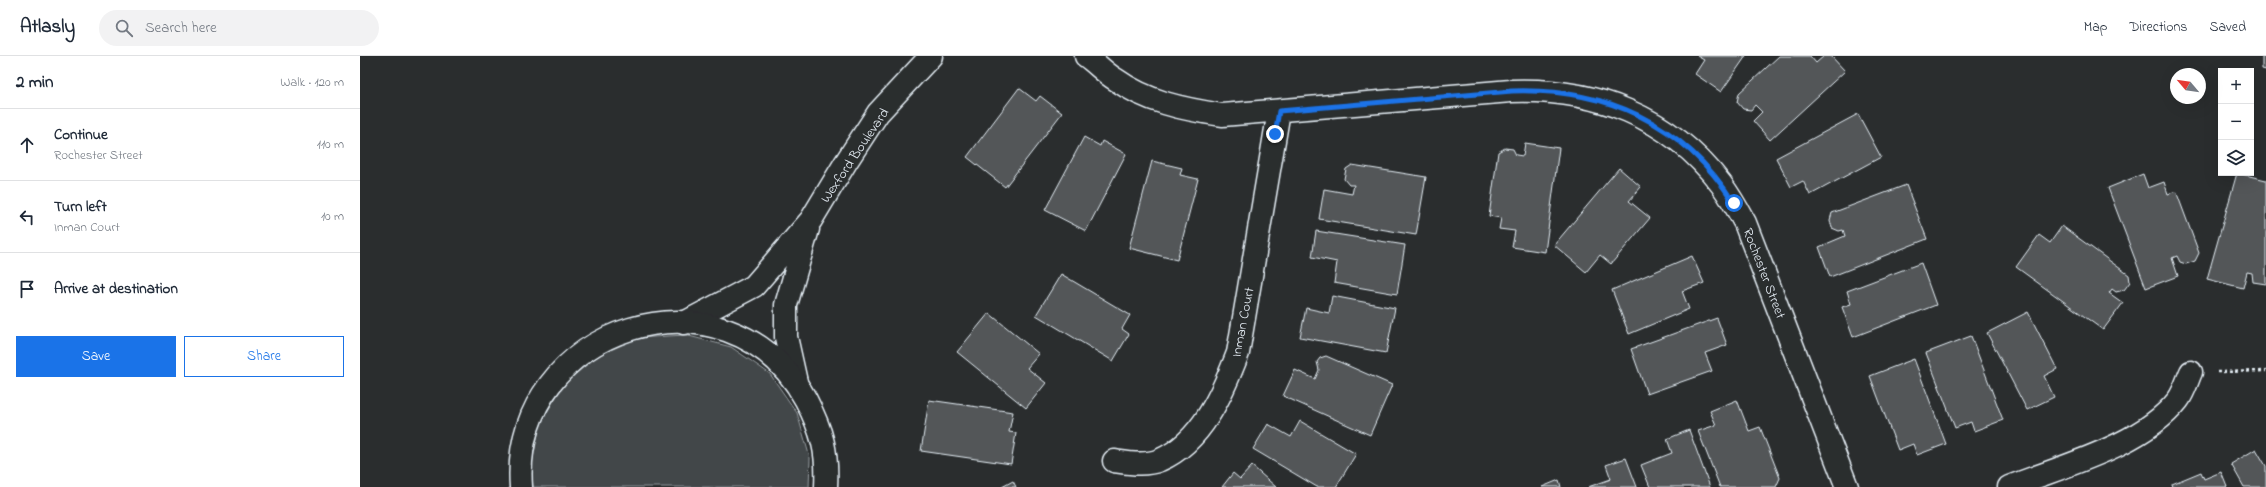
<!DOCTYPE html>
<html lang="en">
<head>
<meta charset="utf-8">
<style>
	body { margin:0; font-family:"Indie Flower",sans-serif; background:#f2f2f3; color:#1f2937 }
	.controls { position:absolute; right:12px; top:12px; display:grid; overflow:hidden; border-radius:0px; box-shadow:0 4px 16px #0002 }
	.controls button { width:36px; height:36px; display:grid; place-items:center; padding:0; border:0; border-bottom:1px solid #e0e1e3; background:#fff; color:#1f2937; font:20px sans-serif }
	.compass { position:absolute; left:1810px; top:12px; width:36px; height:36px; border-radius:50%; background:#fff; box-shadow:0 4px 16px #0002; rotate:299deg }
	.stop { position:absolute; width:12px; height:12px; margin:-9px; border:3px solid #1a73e8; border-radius:50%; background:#fff }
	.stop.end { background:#1a73e8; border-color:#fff; box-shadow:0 1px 4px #0008 }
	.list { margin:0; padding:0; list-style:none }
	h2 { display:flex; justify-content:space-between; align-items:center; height:52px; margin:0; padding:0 16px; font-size:17px }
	h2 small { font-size:13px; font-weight:400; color:#747a83 }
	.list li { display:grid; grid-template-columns:26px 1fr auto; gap:12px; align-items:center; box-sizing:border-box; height:72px; padding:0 16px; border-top:1px solid #e0e1e3 }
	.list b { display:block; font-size:15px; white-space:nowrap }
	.list p { margin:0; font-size:13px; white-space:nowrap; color:#747a83 }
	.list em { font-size:13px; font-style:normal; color:#747a83 }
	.actions { display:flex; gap:8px; padding:12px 16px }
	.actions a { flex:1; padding:9px 0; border:1px solid #1a73e8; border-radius:0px; text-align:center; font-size:14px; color:#1a73e8 }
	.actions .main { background:#1a73e8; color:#fff }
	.icon { flex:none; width:22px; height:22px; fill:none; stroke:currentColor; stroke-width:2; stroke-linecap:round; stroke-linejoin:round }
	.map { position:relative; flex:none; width:1906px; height:431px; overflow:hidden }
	header { display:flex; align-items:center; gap:24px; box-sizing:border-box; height:56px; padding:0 20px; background:#fff; border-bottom:1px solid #e0e1e3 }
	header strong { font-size:19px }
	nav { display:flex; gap:22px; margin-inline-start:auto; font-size:14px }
	.search { width:280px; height:36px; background:#f2f2f3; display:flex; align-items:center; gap:10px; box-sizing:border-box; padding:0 14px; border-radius:22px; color:#747a83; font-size:15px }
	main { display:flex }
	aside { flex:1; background:#fff }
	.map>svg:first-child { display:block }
	.green { fill:#424648; stroke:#959ca0 }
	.building { fill:#535759; stroke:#e8f1f8 }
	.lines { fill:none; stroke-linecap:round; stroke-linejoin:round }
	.street-casing { stroke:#e8f1f8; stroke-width:25 }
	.secondary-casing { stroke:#e8f1f8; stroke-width:25 }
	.path { stroke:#e8f1f8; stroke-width:2.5; stroke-dasharray:3 3; stroke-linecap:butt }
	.street { stroke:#2a2d2e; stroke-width:22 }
	.secondary { stroke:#2a2d2e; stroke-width:22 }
	.route { stroke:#1a73e8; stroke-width:5 }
	.labels { text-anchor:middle; stroke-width:3; stroke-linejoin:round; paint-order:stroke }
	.street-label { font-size:14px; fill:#e8f1f8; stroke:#2a2d2e }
</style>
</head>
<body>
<header>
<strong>Atlasly</strong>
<div class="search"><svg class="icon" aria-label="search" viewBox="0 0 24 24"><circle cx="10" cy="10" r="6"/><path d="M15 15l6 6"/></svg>Search here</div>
<nav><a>Map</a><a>Directions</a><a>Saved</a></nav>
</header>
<main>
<aside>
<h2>2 min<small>Walk · 120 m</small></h2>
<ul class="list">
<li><svg class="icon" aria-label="ahead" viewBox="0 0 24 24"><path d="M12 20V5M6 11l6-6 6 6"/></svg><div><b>Continue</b><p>Rochester Street</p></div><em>110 m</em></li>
<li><svg class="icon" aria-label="left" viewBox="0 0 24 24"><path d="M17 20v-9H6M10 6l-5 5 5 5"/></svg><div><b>Turn left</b><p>Inman Court</p></div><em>10 m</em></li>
<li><svg class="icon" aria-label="arrive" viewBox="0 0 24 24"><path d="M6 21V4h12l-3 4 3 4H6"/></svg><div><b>Arrive at destination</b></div></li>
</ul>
<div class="actions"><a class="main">Save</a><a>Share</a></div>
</aside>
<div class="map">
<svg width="1906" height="431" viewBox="0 0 1906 431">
	<rect width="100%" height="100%" fill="#2a2d2e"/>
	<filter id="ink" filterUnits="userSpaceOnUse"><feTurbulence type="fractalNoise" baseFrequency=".025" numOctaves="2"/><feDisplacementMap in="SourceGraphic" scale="8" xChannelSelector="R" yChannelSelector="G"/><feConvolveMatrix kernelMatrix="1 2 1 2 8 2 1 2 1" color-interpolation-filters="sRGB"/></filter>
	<g filter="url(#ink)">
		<path class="green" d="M325,279L371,291L410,318L437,357L450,402L449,431H173L171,412L180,368L203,329L237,300L278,282Z"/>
		<path class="building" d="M1337,0H1386L1361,36L1335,18L1344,4Z
			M1419,0H1450L1456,7L1464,0H1471L1485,15L1410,84L1393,65L1402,56L1395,49L1391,54L1383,53L1377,46L1379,37Z
			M1902,0H1906V14L1902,13Z
			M659,32L676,45L680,40L702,57L645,131L607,101Z
			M1498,58L1521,101L1450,139L1443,125L1431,131L1416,102Z
			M724,81L740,90L742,85L766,98L726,175L685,154Z
			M1165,87L1199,92L1185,196L1152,191L1155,175L1139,173L1141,162L1129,160L1138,96L1145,92L1153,93L1156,99L1163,100Z
			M792,105L822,112L820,119L838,123L817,204L769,192Z
			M992,109L1066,121L1056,179L959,163L964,133L992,138L994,129H989L984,123L986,113Z
			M1259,112L1281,131L1269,145L1290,162L1251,208L1240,199L1226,216L1194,189Z
			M1877,117L1906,124V228L1893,226L1892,217L1887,216L1883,232L1847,223Z
			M1783,118L1788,132L1804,126L1808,138L1816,135L1839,197L1835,205L1826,208L1820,206L1817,200L1812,202L1818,220L1786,232L1748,132Z
			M1546,129L1567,183L1470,221L1459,191L1485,180L1483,174L1479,175L1472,172L1470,164L1472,157Z
			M1702,170L1769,219L1770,226L1764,234L1756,236L1752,233L1749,237L1763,247L1743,274L1656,211L1679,179L1690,187Z
			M956,175L1045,189L1037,238L974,227L977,206L952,201Z
			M1332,200L1344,227L1322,235L1329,253L1269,278L1252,234Z
			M1561,207L1576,249L1493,281L1482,251L1491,248L1487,235Z
			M701,218L770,259L762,273L769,278L753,305L676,259Z
			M972,240L1035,252L1026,297L940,281L946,252L969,257Z
			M1668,256L1697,313L1684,320L1694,341L1667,354L1627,277Z
			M629,257L679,298L667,312L686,327L666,352L597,296Z
			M1357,262L1367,289L1345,297L1352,315L1287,338L1271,293Z
			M1611,280L1643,364L1614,375L1611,366L1595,372L1566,297Z
			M966,300L1032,329L1010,379L923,340L935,314L955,323L959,314L957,306L960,302Z
			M1554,303L1586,388L1557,399L1553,388L1538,394L1510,320Z
			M569,344L653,356L649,376L656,377L651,408L561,395Z
			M1377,344L1389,375L1400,371L1420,422L1416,431H1360L1338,375L1356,369L1350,355Z
			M940,365L996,398L976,431H957L893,393L908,368L931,381Z
			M1329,374L1350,431H1290L1281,409L1312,397L1307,383Z
			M1896,393L1906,410V431H1884L1871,408Z
			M1266,402L1277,431H1228L1251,423L1246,409Z
			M892,410L916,431H862L873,417L880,423Z
			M1841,416L1844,423L1861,416L1867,431H1813L1812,428Z
			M1199,424L1201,431H1182Z
			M653,425L656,431H642Z"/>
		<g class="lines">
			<g class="street-casing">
				<path id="street" d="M726,0C736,7 745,17 755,23C787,46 823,53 862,59L1151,35C1235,32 1309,60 1361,128C1370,140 1378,154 1385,167L1487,431
					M324,267L394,230L451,164L486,106L518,57L571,0
					M436,326L426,281V249L448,173
					M754,405C769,407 785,410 800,404C842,386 863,336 878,297L919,55
					M1649,431C1702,410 1782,390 1818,344C1824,336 1827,325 1831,316"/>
			</g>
			<g class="secondary-casing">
				<path id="secondary" d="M161,431C149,269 369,201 446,344C462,375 468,396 466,431"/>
			</g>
			<path class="path" d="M1857,316L1906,315"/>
			<use href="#street" class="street"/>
			<use href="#secondary" class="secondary"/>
		</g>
	</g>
	<g class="lines" filter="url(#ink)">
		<path class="route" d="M915,78L919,55L1152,35C1245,32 1323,66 1374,147"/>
	</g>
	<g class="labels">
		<g class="street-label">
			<text transform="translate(494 99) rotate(-56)" y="5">Wexford Boulevard</text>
			<text transform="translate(1405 217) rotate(69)" y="5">Rochester Street</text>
			<text transform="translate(882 266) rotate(-79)" y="5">Inman Court</text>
		</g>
	</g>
</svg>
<div class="controls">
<button>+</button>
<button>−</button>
<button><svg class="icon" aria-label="layers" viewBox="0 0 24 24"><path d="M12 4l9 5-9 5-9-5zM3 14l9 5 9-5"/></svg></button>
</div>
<svg class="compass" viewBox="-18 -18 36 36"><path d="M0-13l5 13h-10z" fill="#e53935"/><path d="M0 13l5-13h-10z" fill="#747a83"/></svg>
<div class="stop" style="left:1374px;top:147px"></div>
<div class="stop end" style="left:915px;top:78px"></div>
</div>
</main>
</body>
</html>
